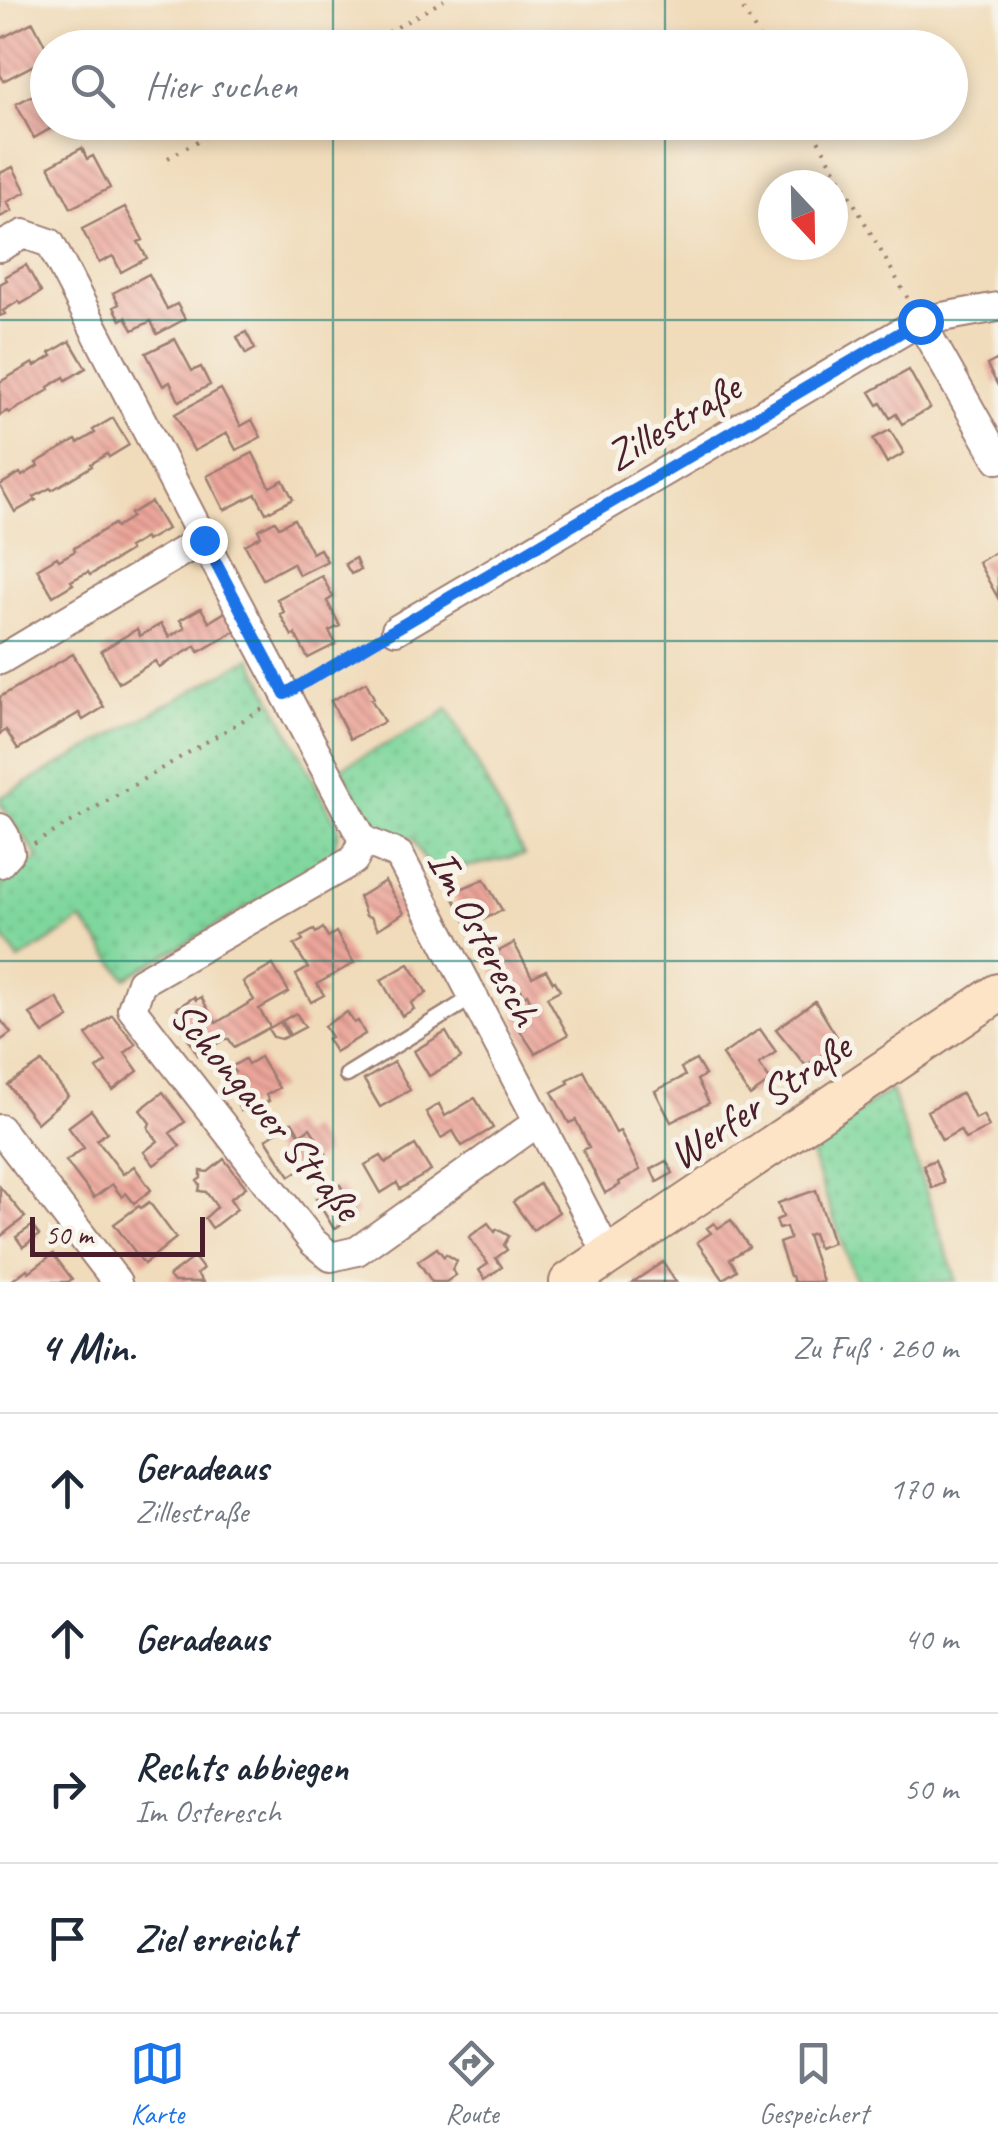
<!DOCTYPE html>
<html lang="de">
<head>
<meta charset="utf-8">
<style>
	body { margin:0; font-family:Caveat,sans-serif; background:#f6f6f7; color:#1f2937 }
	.compass { position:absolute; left:758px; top:170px; width:90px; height:90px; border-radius:50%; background:#fff; box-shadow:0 5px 15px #0003; rotate:158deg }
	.scale { position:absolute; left:30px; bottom:25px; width:175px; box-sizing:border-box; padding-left:10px; border:5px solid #4a1f2b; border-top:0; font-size:28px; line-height:35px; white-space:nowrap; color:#4a1f2b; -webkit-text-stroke:8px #f7f3e8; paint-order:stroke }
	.stop { position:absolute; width:30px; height:30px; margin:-22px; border:8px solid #1a73e8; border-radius:50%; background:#fff }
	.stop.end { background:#1a73e8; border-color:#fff; box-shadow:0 2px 10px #0008 }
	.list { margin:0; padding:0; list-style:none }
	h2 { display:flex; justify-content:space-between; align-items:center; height:130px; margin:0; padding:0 40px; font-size:42px }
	h2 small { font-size:32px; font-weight:400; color:#747a83 }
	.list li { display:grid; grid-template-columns:65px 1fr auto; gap:30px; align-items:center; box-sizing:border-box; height:150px; padding:0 40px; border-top:2px solid #e0e1e3 }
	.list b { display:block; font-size:38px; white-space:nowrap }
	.list p { margin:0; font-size:32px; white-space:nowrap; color:#747a83 }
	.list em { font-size:32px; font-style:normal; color:#747a83 }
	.icon { flex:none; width:55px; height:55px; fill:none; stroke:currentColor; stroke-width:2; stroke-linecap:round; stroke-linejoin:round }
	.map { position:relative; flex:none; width:998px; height:1282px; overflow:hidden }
	.search { position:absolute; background:#fff; box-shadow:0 5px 15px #0003; left:30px; right:30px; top:30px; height:110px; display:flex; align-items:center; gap:25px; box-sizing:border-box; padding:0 35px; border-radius:55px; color:#747a83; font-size:38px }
	.sheet { height:730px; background:#fff }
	nav { display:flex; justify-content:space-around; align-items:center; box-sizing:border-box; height:140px; border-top:2px solid #e0e1e3; background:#fff; font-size:28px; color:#747a83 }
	nav a { display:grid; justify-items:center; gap:5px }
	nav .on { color:#1a73e8 }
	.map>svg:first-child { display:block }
	.green { fill:url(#green-dots); stroke:#647b64; stroke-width:2.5 }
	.building { fill:url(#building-back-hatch) }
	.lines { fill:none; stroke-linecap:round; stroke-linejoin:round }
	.lane-casing { stroke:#9d7d72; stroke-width:19 }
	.street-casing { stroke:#9d7d72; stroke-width:32 }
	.secondary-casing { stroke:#9d7d72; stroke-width:42 }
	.path { stroke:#9d7d72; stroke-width:4; stroke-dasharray:2.5 8; stroke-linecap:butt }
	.lane { stroke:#fff; stroke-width:14 }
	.street { stroke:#fff; stroke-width:28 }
	.secondary { stroke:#fee4c6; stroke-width:38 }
	.route { stroke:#1a73e8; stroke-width:12 }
	.grid { fill:none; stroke:#0f766e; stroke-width:2.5; stroke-opacity:0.55 }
	.labels { text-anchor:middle; stroke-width:10; stroke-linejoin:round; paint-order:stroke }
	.street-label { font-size:42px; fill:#4a1f2b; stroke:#f7f3e8 }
</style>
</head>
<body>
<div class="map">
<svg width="998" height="1282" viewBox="0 0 998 1282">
	<defs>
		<pattern id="green-dots" width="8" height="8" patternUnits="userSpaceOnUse" patternTransform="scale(2.5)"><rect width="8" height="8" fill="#7fd79d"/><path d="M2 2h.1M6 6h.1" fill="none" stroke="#6fb887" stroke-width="1.8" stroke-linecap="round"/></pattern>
		<pattern id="building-back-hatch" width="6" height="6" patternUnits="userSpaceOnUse" patternTransform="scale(2.5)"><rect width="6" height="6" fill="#eca59a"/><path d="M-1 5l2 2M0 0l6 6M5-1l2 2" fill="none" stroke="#c1867e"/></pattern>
	</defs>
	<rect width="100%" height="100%" fill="#f7f3e8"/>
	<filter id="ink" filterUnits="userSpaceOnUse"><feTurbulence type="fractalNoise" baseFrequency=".01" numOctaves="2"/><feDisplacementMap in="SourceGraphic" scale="20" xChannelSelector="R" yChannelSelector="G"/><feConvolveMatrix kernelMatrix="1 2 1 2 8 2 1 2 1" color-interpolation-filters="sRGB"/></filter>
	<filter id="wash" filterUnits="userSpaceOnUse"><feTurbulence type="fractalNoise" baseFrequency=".0048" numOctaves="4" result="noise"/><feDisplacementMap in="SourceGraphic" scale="40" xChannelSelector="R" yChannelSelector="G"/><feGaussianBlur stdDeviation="2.25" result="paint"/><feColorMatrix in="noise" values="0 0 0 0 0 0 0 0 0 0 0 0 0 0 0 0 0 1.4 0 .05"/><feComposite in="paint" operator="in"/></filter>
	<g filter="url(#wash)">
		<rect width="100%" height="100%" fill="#f0dbba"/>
		<path class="green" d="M251,658L339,829L331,859L126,978L82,920L19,960L0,932V881L39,858L0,803V798Z
			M448,708L524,855L432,874L413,839L377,832L341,768L438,717Z
			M891,1090L957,1282H856L808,1146Z"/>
		<g id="blocks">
			<path class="building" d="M33,22L46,47L57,41L61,48H48V75L41,78L34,65L3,81L0,74V39Z
				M45,89L48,94V122H62L34,138L16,104Z
				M82,148L87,159L93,156L110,188L71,208L49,166Z
				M13,167L26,192L7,202L12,211L0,217V173Z
				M125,207L143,240L138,242L147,258L121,272L113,256L99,263L82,229Z
				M26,265L41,292L21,304L19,301L3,311L5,314L0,316V284L7,280L5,277Z
				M149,274L167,309L177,304L185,319L157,334L151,321L133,330L126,317L121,320L114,307L119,304L113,293Z
				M246,332L255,349L246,354L237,337Z
				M175,339L192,371L201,367L210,385L179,401L170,382L163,386L146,353Z
				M70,341L86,368L66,380L64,377L48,387L49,390L9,413L7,411L0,415V382L33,363L35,366L52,356L50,353Z
				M998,359V386L987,365Z
				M909,370L930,408L902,424L896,414L890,418L881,403L878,405L870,392Z
				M221,389L241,426L252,420L261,437L236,450L227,433L194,451L175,414Z
				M113,418L129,445L109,457L107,454L91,464L92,466L52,490L50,488L34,497L36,500L15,512L0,485L20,473L22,476L38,466L36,463L76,440L78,443L95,433L93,430Z
				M890,430L904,453L887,463L873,439Z
				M253,453L270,487L283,480L293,499L266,513L256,494L224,510L207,476Z
				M151,502L167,529L146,541L145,538L128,548L130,551L90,575L88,572L71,581L73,584L53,596L37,569L57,557L59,560L75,551L74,548L114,524L116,527L132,517L130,514Z
				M294,519L312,553L320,549L327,561L299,575L293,563L263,579L245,545L261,536L258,530L275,521L279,527Z
				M998,551V598L978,562Z
				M355,558L360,570L351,574L345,564Z
				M322,576L333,597L327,601L340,626L329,631L336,644L308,658L295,634L292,636L280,614L284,612L277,599Z
				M201,608L209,622L227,611L237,630L199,652L196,646L159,667L155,661L119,683L101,651L137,629L140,636L161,624L169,637L185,628L180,620Z
				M73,654L104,707L83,720L79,713L18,749L6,730L0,734V697Z
				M366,682L374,698L371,699L384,722L350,739L331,701Z
				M484,879L502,910L469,927L452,895L457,893L456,891Z
				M385,881L404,913L378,929L371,917L366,916L359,897Z
				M323,928L328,937L336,932L354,963L317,984L324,995L311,1002L296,975L308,968L294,945L303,940L301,937L314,930L316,933Z
				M514,943L532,977L546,970L553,982L555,981L560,990L547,997L568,1035L535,1053L521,1032L514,1014L532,1004L527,994L524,996L518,984L504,991L486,958Z
				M409,964L427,993L411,1003L414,1009L402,1016L381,980Z
				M273,965L289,992L259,1009L270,1027L234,1047L229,1039H225L198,1055L173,1013L178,1010L177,1008L194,997L196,1000L201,997L216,1023L254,1000L243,982Z
				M57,998L69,1018L43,1034L30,1014Z
				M815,1001L840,1042L806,1066L776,1029Z
				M347,1012L354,1023L358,1021L365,1034L335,1052L327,1039L331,1037L324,1026Z
				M296,1013L305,1027L290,1035L282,1021Z
				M112,1015L136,1044L125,1053L138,1071L113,1090L97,1069L106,1062L86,1035Z
				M0,1019L11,1033L0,1041Z
				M280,1022L288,1036L281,1039L273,1037L268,1029Z
				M760,1029L776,1052L759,1064L771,1081L750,1096L722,1055Z
				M446,1032L461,1058L429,1076L414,1051Z
				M260,1057L279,1088L266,1095L269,1101L256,1108L253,1103L241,1111L222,1079L235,1072L231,1067L245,1059L248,1064Z
				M696,1060L705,1075L697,1080L709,1103L671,1122L655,1091L685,1076L681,1068Z
				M42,1062L68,1096L37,1123L8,1085Z
				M394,1062L410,1090L380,1107L364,1080Z
				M584,1071L616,1133L620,1131L640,1170L619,1182L620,1185L605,1193L583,1150L589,1147L576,1120L569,1123L552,1092L569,1083L567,1080Z
				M163,1092L185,1122L170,1133L180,1146L154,1165L144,1152L158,1141L148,1128L150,1123L140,1110Z
				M962,1093L975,1119L983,1115L989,1127L965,1139L960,1130L942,1140L927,1111Z
				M475,1098L493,1128L462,1146L453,1131L441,1138L426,1112L439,1104L445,1116Z
				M91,1110L107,1132L97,1140L123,1174L134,1166L151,1190L134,1203L126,1193L122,1197L112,1184L94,1198L66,1161L84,1148L68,1127Z
				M292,1122L300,1135L310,1128L326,1153L290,1176L266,1139Z
				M415,1145L431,1171L400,1189L397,1183L381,1193L365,1165L381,1156L386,1163Z
				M224,1159L246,1187L230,1199L237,1209L212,1228L205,1218L217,1207L206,1192L199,1191L200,1185L197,1181L201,1178V1171L208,1172Z
				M935,1160L944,1183L932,1188L923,1165Z
				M666,1161L673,1173L657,1182L651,1169Z
				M539,1184L559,1212L533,1230L513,1202Z
				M340,1185L358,1214L334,1229L316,1199Z
				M0,1187L25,1217L0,1237Z
				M816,1190L833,1243L818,1248L813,1233L807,1235L823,1282H794L792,1276H790L779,1243L790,1239L786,1227L779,1229L776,1220L783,1217L778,1203Z
				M149,1202L176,1238L144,1264L114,1224L139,1206L141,1208Z
				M731,1220L749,1247L730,1259L737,1270L723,1279L697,1242L711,1233L707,1228L714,1223L718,1228Z
				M488,1223L495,1232L497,1229L509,1236L504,1245L507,1250L496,1258L502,1267L485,1279L479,1270L488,1264L469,1237Z
				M32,1226L39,1235L23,1247L16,1237Z
				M437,1248L444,1257L446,1254L457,1261L452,1270L456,1275L446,1282H432L418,1261Z
				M53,1254L72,1279L68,1282H10L27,1269L29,1272Z
				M194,1257L203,1269L197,1274L203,1282H174L169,1276Z
				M663,1262L676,1282H633Z"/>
		</g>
	</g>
	<g filter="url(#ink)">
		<use href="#blocks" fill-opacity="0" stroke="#9d7d72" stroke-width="2.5"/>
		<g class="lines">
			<g class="lane-casing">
				<path id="lane" d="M347,1075L473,997"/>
			</g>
			<g class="street-casing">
				<path id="street" d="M0,247L24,234L50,243L203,539L363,840L399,855L609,1256
					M920,321L998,459
					M396,630L920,321L998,307
					M0,660L203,539
					M0,828L5,836L10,852L0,863
					M363,840L354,860L141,982L132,1009L313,1242L331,1257L357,1251L538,1122
					M0,1129L117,1282"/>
			</g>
			<g class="secondary-casing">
				<path id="secondary" d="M569,1282L998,993"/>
			</g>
			<path class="path" d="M738,0L765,48
				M361,48L444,0
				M808,122L908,299
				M168,158L230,122
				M309,681L374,643
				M34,844L262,709"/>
			<use href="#lane" class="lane"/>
			<use href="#street" class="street"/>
			<use href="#secondary" class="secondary"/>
		</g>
	</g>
	<g class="lines" filter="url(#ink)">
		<path class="route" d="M204,540L285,694L920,321"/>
	</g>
	<path class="grid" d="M333,0V48M665,0V48M333,122V1282M665,122V1282M0,320H998M0,641H998M0,961H998"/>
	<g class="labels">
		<g class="street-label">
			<text transform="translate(672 421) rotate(-31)" y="15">Zillestraße</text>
			<text transform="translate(485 937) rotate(62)" y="15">Im Osteresch</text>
			<text transform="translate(759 1100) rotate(-34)" y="15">Werfer Straße</text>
			<text transform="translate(267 1110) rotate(50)" y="15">Schongauer Straße</text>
		</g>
	</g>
</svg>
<svg class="compass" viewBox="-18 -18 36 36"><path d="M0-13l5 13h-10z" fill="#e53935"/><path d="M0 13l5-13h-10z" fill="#747a83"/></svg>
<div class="scale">50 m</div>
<div class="stop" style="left:920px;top:321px"></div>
<div class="stop end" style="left:204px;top:540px"></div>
<div class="search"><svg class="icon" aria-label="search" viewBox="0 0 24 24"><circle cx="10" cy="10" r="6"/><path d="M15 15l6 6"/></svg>Hier suchen</div>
</div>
<section class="sheet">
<h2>4 Min.<small>Zu Fuß · 260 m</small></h2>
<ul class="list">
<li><svg class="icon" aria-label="ahead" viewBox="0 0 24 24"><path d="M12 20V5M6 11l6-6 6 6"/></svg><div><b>Geradeaus</b><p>Zillestraße</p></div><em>170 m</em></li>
<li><svg class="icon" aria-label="ahead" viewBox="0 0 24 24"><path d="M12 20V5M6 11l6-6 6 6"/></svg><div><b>Geradeaus</b></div><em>40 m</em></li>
<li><svg class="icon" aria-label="right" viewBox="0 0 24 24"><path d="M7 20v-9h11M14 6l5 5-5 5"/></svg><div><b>Rechts abbiegen</b><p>Im Osteresch</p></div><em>50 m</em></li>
<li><svg class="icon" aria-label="arrive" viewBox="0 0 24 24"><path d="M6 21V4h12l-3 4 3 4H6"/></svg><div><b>Ziel erreicht</b></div></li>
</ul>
</section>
<nav>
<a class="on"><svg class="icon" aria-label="map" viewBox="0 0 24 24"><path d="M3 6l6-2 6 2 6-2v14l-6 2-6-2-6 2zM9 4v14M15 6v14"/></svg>Karte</a>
<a><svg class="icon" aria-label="directions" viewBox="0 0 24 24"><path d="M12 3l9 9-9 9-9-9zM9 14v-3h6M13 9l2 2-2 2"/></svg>Route</a>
<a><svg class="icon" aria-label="saved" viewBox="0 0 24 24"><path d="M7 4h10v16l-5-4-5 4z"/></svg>Gespeichert</a>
</nav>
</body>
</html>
